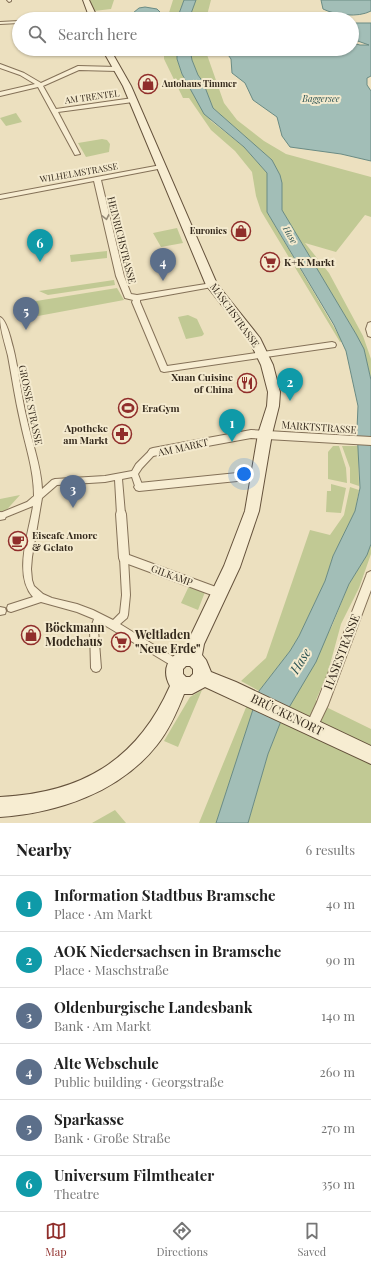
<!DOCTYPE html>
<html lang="en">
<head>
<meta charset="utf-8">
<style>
	body { margin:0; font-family:"Playfair Display",serif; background:#f6f6f6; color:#222 }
	.you { position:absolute; left:244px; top:474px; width:14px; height:14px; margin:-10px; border:3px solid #fff; border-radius:50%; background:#1a73e8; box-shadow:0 0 0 6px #1a73e833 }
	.badge { display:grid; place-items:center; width:26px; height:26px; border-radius:50%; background:#902e2b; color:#fff; font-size:13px; font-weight:700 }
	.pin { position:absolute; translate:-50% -33px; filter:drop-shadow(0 1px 2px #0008) }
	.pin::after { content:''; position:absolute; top:21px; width:14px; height:12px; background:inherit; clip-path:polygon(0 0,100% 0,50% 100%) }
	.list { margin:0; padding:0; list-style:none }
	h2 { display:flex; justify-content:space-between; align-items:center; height:52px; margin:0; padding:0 16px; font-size:17px }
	h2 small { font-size:13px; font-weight:400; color:#767676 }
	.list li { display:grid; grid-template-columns:26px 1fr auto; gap:12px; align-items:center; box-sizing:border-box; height:56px; padding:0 16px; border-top:1px solid #e0e0e0 }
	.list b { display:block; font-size:15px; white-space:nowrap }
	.list p { margin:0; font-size:13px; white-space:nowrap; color:#767676 }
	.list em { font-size:13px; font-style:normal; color:#767676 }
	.icon { flex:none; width:22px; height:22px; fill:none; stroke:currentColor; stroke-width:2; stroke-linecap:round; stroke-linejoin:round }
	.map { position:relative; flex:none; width:371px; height:823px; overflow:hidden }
	.search { position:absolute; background:#fff; box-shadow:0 1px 3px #0004; left:12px; right:12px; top:12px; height:44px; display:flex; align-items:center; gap:10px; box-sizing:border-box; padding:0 14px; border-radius:22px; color:#767676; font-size:15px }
	.sheet { height:388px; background:#fff }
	nav { display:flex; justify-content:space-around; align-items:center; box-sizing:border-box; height:56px; border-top:1px solid #e0e0e0; background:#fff; font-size:11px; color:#767676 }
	nav a { display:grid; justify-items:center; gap:2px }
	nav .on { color:#902e2b }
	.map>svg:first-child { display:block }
	.green { fill:#c1c994 }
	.water { fill:#a2beb7; stroke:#6a8b84 }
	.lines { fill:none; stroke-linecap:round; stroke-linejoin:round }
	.pedestrian-casing { stroke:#847158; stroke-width:2 }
	.minor-casing { stroke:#847158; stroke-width:2 }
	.secondary-casing { stroke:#65523c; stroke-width:2 }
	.pedestrian { fill:#f7edd2; fill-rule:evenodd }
	.minor { fill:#f7edd2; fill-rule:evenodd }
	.secondary { fill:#f7edd2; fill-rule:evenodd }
	.oneway { stroke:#968b77 }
	.labels { text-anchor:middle; stroke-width:4; stroke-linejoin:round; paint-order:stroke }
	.far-poi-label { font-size:9px; font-weight:bold; fill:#34291c; stroke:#f4eace; text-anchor:start }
	.far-street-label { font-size:9px; fill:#34291c; stroke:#f4eace }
	.far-water-label { font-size:9px; font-style:italic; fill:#2c5352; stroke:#f4eace }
	.street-label { font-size:10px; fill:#34291c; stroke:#f4eace }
	.poi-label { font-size:10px; font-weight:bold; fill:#34291c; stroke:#f4eace; text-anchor:start }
	.near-poi-label { font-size:12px; font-weight:bold; fill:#34291c; stroke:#f4eace; text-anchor:start }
	.near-street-label { font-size:12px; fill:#34291c; stroke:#f4eace }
	.near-water-label { font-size:13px; font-style:italic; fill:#2c5352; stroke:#f4eace }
</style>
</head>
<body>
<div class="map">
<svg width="371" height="823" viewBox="0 0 371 823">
	<rect width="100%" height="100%" fill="#ece0bf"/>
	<path class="green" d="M90,0H114L111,9L94,11Z
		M173,0H184L177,19H167Z
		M196,0H211L206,19H189Z
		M164,49H177V59L182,74L211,121L244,147L267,173V212L342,341L340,342L261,211L256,196L252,172L235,151L211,130L189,98H183L164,59Z
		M190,49H205L224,103L237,120L264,141L286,154L371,177V217L365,215L336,252L305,243L329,273L363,336L371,359V380L364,350L356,334L282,210V183L280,175L272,160L213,108L203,82L198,75L192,60Z
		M16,113L22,122L6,126L0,118Z
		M102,139L107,140L110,144L109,152L86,157L78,143Z
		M177,228L183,243L161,247L153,233Z
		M107,251V258L71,262L70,255Z
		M114,280L115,285L48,295L39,291Z
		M117,288L124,300L38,316L35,305H30V302Z
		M188,315L197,319L204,334L202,336L186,339L178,317Z
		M333,446H339L346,468L347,483L328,479V452Z
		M342,446H358L359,486L350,483V468Z
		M331,484L346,488L341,513L326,512L327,491H331Z
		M350,487L359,490L355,511L333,556L325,581L299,636L290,651L259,691L241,681L266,658L310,530L330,535L344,515Z
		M20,495L1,516H0V499Z
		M371,544V554L359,588L341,624L328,672L316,700L322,705L371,729V823H248L268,754L281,721L332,626L349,584L367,555Z
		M189,586L205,592L198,610L181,603Z
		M202,690L178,747L164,741L190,697Z
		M247,705L254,708L216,823H199Z
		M115,810L126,823H92Z"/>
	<path class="water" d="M184,0H196L189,19H177Z
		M321,0H371V11C358,18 335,15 323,9Z
		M145,7L157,9L160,12L159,14C151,18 140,20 133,13L139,8Z
		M352,23H371V76L367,78V85L371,91V161L341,154L290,147L282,136L277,117L253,100L245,83L232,73L231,59L224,49H352V43L360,45H369L352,39Z
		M177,49H190L192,60L198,75L203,82L213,108L272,160L280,175L282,183V210L356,334L364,349L371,380V544L367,555L349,584L316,662L281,721L268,754L248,823H216L259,691L290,651L299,636L325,581L333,556L355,511L360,488L357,429L358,406L346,351L334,325L267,212V173L244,147L204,114L182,74L177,59Z"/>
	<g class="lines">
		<g class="pedestrian-casing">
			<path id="pedestrian" d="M0,317C7,320 11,340 13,347C19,371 21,396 27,420C32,443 41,465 42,489L52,480L55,479L105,476L132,471L136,464L150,450H156L157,452L142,468L138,474L143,487L142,489L139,490L136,489L132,477L122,479L125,514L124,516L121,517L118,516L117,514L115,480L105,482L57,485L42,498L32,557L31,569L32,580L34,586L43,594L52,598L77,604L93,610L113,620L120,613L122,595L120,558L121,555L124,554L127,555L128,558L130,595L128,615L127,618L120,624L180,661L182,664L180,667L177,668L174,667L101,623L98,630L101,668L99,671L96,672L93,671L91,668L90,630L94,619L77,612L41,602L11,612L8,611L7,608L8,605L33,597C13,575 29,532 33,506L1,519H0V513L27,502L34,496C34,469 25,445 20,420C15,399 12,377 8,356C5,343 0,330 0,317Z
				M0,607L5,608L6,611L5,614L0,615Z"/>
		</g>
		<g class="minor-casing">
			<path id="minor" d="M7,0H11V1L9,2Z
				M19,21V23L0,24V22Z
				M0,64L24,73L41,83L78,66L117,67L120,69L117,71L79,70L43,86L56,109L133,98L136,100L133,102L58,112L80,154L75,155L38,87L0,96V92L35,84L20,75L0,68Z
				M161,165L164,167L163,168L101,180L124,276L131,294L137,295L212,283L216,285L212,287L140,300V302L167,366L332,342L335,343L336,345L335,347L164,372L161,371L132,302L133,300L125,298L116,276L94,181L0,199V195Z
				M371,322V337L368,336L366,329L368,323Z
				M251,430L371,437V445L251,438L153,456L150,455L148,452L150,449L153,448Z
				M247,472L261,475L263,478L261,481L258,482L247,480L139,491L136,490L134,487L136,484L139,483Z
				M121,510L125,511L126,514L129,555L224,590L225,593L224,596L220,598L120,561L119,558L116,514L117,511Z
				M0,512L5,513L6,516L5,519L0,520Z
				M371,571V590L328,705L316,730L312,732L308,730L306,726L317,702L366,576L367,573Z"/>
		</g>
		<g class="secondary-casing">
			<path id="secondary" d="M83,0H89L98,19H90Z
				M102,49H110L131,86L217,284L260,338L273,365L280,392L279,406L272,434L259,511L240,567L204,644L202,655L206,660L211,672L236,682L371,746V764L205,687L192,694H184C177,712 169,730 157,745C120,792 58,813 0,817V797C81,793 137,761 170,686C161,670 168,654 186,650L190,637L224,566L245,511L258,434L267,406L268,392L261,365L249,340L206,285L123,86ZM186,666H190L193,669V674L190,677H186L183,674V669Z"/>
		</g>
		<use href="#pedestrian" class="pedestrian"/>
		<use href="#minor" class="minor"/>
		<use href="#secondary" class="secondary"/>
	</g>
	<defs><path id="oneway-chevron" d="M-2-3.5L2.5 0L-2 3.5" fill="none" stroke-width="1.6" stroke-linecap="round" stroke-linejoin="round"/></defs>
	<use class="oneway" href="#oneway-chevron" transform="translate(106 217) rotate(78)"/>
	<defs>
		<g id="shop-ring" transform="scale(1)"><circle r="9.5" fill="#f4eace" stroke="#902e2b" stroke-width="1.5"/><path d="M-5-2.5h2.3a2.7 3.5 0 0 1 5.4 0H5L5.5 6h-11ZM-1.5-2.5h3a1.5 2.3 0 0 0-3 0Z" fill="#902e2b"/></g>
		<g id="supermarket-ring" transform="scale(1)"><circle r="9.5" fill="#f4eace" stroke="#902e2b" stroke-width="1.5"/><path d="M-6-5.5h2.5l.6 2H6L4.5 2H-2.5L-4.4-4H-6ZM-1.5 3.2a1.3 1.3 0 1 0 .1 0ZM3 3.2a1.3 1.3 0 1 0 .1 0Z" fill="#902e2b"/></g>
		<g id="restaurant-ring" transform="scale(1)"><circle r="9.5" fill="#f4eace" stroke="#902e2b" stroke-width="1.5"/><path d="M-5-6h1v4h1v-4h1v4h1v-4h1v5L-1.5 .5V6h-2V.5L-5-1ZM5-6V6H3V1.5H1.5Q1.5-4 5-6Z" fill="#902e2b"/></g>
		<g id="stadium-ring" transform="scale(1)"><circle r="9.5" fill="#f4eace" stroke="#902e2b" stroke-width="1.5"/><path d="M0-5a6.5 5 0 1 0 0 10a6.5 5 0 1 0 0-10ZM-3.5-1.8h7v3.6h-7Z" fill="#902e2b"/></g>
		<g id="pharmacy-ring" transform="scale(1)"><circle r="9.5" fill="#f4eace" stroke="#902e2b" stroke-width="1.5"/><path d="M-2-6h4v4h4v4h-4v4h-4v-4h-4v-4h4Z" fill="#902e2b"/></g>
		<g id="cafe-ring" transform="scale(1)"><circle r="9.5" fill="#f4eace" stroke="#902e2b" stroke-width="1.5"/><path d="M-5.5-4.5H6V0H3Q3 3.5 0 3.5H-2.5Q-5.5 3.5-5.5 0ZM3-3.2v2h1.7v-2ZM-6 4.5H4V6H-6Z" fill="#902e2b"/></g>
	</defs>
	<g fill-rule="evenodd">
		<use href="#shop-ring" x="148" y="84"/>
		<use href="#shop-ring" x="241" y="231"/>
		<use href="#supermarket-ring" x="270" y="262"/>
		<use href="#restaurant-ring" x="247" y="383"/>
		<use href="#stadium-ring" x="128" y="408"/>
		<use href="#pharmacy-ring" x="122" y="434"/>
		<use href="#cafe-ring" x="18" y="541"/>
		<use href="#shop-ring" x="31" y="635"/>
		<use href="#supermarket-ring" x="121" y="642"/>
	</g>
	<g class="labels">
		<g class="far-poi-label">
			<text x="162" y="87">Autohaus Timmer</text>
			<text x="227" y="234" text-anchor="end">Euronics</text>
		</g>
		<g class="far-street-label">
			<text transform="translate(92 97) rotate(-8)" y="3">AM TRENTEL</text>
			<text transform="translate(79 173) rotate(-10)" y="3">WILHELMSTRASSE</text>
		</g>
		<g class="far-water-label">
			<text x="321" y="102">Baggersee</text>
			<text transform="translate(290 235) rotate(60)" y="3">Hase</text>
		</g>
		<g class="street-label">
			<text transform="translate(122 240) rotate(76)" y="4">HEINRICHSTRASSE</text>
			<text transform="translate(235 315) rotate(54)" y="4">MASCHSTRASSE</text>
			<text transform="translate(31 405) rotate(78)" y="4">GROSSE STRASSE</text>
			<text transform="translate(319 427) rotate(4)" y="4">MARKTSTRASSE</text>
			<text transform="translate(183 447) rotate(-12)" y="4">AM MARKT</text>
			<text transform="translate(172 575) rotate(20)" y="4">GILKAMP</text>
		</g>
		<g class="poi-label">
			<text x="284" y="266">K+K Markt</text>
			<text x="233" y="381" text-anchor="end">Xuan Cuisine<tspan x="233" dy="12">of China</tspan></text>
			<text x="142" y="412">EraGym</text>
			<text x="108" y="432" text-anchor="end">Apotheke<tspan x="108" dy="12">am Markt</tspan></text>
			<text x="32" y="539">Eiscafe Amore<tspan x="32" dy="12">&amp; Gelato</tspan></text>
		</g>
		<g class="near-poi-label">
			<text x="45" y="632">Böckmann<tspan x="45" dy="14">Modehaus</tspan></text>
			<text x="135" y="639">Weltladen<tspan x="135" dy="14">"Neue Erde"</tspan></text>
		</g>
		<g class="near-street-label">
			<text transform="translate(342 652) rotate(-69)" y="4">HASESTRASSE</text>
			<text transform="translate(287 715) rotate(26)" y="4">BRÜCKENORT</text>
		</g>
		<g class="near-water-label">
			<text transform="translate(300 661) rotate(-58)" y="5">Hase</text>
		</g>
	</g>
</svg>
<div class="you"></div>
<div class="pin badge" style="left:232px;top:442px;background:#0f9aa8">1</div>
<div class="pin badge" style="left:290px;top:401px;background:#0f9aa8">2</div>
<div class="pin badge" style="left:73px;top:508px;background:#5c6f8a">3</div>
<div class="pin badge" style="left:163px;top:281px;background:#5c6f8a">4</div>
<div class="pin badge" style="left:26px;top:330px;background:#5c6f8a">5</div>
<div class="pin badge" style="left:40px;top:262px;background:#0f9aa8">6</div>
<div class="search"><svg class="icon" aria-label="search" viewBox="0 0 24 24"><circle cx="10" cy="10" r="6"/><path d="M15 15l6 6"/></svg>Search here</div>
</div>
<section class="sheet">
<h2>Nearby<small>6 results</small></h2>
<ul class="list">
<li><span class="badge" style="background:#0f9aa8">1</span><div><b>Information Stadtbus Bramsche</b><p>Place · Am Markt</p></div><em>40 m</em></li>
<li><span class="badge" style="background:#0f9aa8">2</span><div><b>AOK Niedersachsen in Bramsche</b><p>Place · Maschstraße</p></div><em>90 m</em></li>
<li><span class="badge" style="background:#5c6f8a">3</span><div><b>Oldenburgische Landesbank</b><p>Bank · Am Markt</p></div><em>140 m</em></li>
<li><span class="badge" style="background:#5c6f8a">4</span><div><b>Alte Webschule</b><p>Public building · Georgstraße</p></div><em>260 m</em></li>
<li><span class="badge" style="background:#5c6f8a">5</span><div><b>Sparkasse</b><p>Bank · Große Straße</p></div><em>270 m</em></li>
<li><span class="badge" style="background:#0f9aa8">6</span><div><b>Universum Filmtheater</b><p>Theatre</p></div><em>350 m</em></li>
</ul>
</section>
<nav>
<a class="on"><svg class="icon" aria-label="map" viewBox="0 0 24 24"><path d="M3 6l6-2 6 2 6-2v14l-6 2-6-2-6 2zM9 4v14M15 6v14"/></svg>Map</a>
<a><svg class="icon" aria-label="directions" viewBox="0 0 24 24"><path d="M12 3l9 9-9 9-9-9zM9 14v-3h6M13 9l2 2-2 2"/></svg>Directions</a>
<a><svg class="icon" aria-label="saved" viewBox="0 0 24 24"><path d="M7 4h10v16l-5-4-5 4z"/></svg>Saved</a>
</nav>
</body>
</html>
